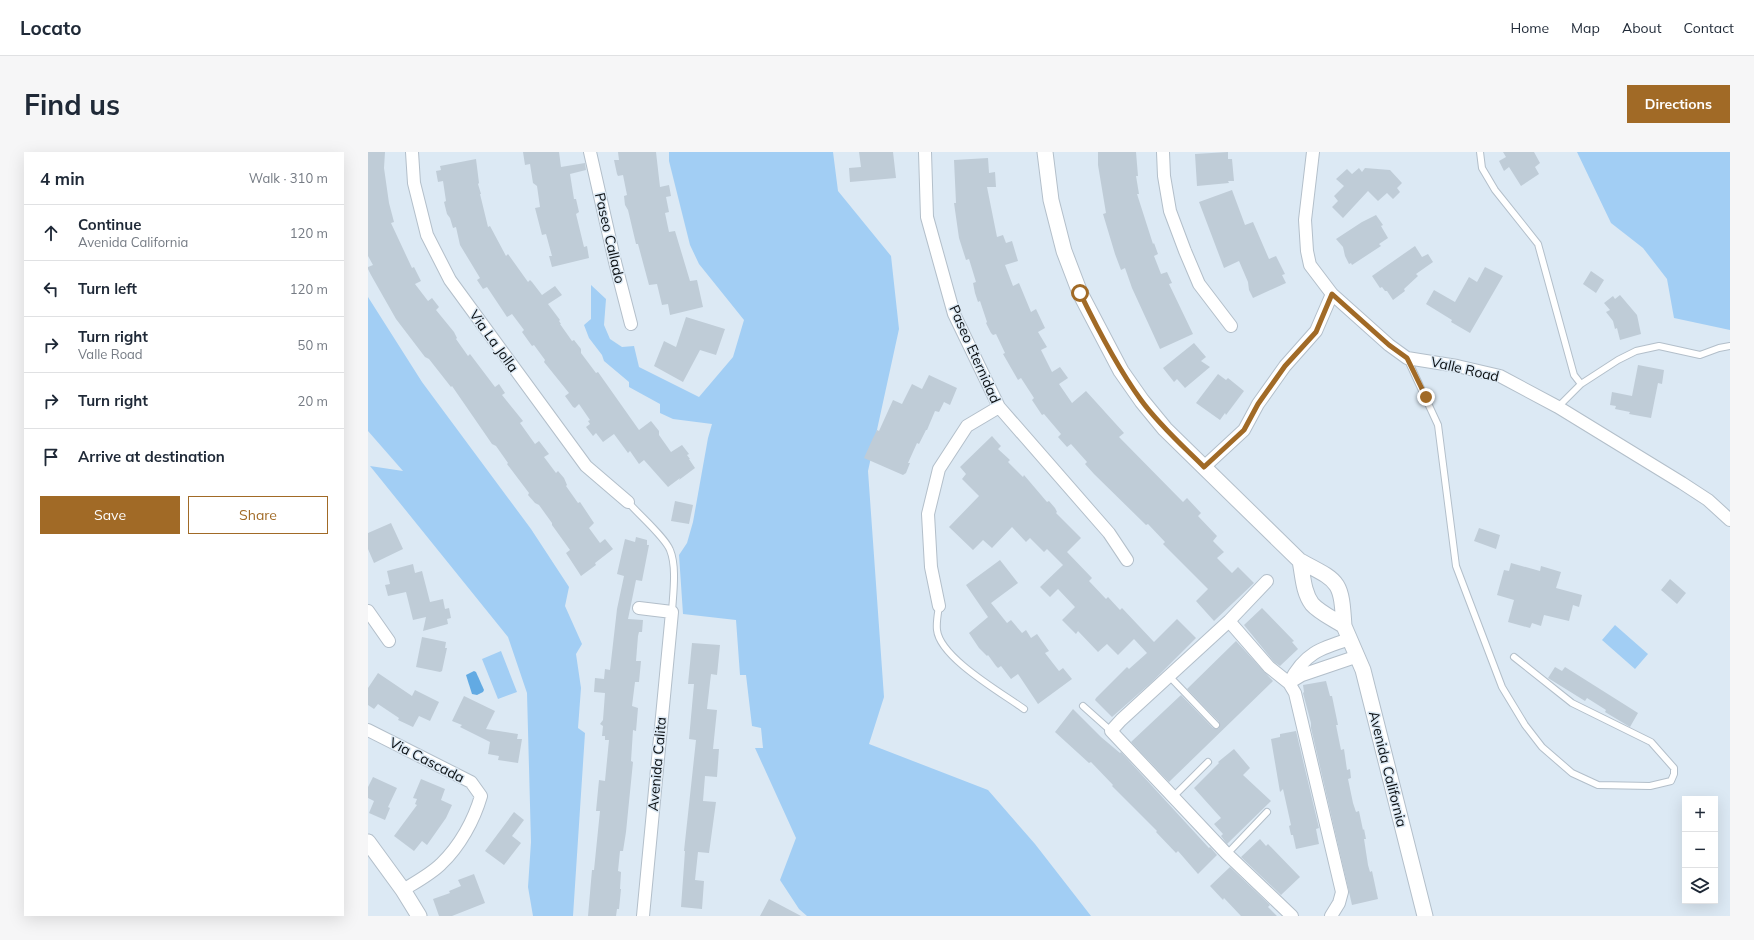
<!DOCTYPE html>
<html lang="en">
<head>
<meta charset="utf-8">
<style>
	body { margin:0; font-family:Mulish,sans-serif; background:#f6f6f7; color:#1f2937 }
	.controls { position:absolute; right:12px; bottom:12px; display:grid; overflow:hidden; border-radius:0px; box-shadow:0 4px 16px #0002 }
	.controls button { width:36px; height:36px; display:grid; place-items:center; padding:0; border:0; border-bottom:1px solid #e0e1e3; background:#fff; color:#1f2937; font:20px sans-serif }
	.stop { position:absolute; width:12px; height:12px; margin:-9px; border:3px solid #a16a26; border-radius:50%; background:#fff }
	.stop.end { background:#a16a26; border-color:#fff; box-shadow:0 1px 4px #0008 }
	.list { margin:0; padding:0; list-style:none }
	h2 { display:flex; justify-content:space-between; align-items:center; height:52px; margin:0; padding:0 16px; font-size:17px }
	h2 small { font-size:13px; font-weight:400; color:#747a83 }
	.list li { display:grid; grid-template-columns:26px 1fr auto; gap:12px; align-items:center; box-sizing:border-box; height:56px; padding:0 16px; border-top:1px solid #e0e1e3 }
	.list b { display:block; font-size:15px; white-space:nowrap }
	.list p { margin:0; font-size:13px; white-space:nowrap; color:#747a83 }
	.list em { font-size:13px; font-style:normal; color:#747a83 }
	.actions { display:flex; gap:8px; padding:12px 16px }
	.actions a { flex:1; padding:9px 0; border:1px solid #a16a26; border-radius:0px; text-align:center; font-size:14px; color:#a16a26 }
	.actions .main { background:#a16a26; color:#fff }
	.icon { flex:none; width:22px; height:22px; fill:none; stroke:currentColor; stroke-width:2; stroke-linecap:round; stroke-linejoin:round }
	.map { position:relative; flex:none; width:1362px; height:764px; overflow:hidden; border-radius:0px }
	header { display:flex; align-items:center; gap:24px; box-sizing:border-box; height:56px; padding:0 20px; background:#fff; border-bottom:1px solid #e0e1e3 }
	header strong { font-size:19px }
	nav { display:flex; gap:22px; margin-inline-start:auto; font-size:14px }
	.intro { display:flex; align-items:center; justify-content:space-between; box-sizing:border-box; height:96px; padding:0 24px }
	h1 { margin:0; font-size:28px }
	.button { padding:10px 18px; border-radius:0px; background:#a16a26; color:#fff; font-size:14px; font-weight:700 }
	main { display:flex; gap:24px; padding:0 24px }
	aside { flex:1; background:#fff; border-radius:0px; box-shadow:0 4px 16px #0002 }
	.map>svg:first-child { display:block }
	.green { fill:#a2cef4 }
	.water { fill:#62aae3 }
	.building { fill:#bfccd7 }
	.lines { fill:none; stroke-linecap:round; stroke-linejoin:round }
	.service-casing { stroke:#b3bfca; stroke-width:8 }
	.minor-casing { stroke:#b3bfca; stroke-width:14 }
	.tertiary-casing { stroke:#b3bfca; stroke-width:17 }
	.service { stroke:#fff; stroke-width:6 }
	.minor { stroke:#fff; stroke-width:12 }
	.tertiary { stroke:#fff; stroke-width:15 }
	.route { stroke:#a16a26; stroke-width:5 }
	.labels { text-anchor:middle; stroke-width:3; stroke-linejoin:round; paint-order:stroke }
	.street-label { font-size:14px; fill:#0a0e11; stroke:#dce9f4 }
</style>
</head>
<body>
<header>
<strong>Locato</strong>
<nav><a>Home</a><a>Map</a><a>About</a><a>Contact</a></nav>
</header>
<div class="intro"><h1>Find us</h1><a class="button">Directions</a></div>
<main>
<aside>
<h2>4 min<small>Walk · 310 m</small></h2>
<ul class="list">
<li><svg class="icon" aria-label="ahead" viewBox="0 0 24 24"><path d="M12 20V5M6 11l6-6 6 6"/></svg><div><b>Continue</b><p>Avenida California</p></div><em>120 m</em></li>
<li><svg class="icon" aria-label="left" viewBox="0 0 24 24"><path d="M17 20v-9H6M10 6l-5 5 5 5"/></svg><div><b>Turn left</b></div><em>120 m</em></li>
<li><svg class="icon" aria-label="right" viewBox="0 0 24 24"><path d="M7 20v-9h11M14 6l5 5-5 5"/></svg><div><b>Turn right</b><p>Valle Road</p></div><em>50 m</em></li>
<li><svg class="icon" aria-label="right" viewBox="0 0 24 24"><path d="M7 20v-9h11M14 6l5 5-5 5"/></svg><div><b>Turn right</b></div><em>20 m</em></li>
<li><svg class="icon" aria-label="arrive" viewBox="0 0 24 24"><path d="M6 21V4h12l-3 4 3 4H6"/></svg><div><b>Arrive at destination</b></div></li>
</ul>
<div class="actions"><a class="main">Save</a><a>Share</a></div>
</aside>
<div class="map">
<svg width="1362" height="764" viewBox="0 0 1362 764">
	<rect width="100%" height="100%" fill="#dce9f4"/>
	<path class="green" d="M301,0H465L470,39L523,104L531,177L500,319L516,545L501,592L620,638L667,692L723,764H439L431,757L412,728L428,686L387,596H395L393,576L384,574L378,523H372L368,468L315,462L311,403L319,391L325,370L340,286L344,272L305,267L292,261V252L261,235V230L236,209L234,203L221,186L216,173L223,167V133L238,147L236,173L242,187L254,195L266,194L271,215L331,245L365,205L376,168L331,112L322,93L301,9Z
		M1209,0H1362V178L1306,166L1299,127L1275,96L1243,71Z
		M0,145L54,230L163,377L201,435L197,454L214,492L208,502L213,536L210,576L217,581L205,764H165L160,735L163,690L159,541L140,485L2,314L35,319L0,279Z
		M1247,473L1280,502L1267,517L1234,488Z
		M133,499L149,540L130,547L114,507Z"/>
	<path class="water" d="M106,519L108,520L116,538L115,540L109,543L104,542L98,523Z"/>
	<path class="building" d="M0,0H17L16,16L21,51L26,70L23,71L44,116L46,115L53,129L47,132L60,149L64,146L71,155L68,158L86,180L89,186L88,187L100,204L102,202L127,235L131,232L137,241L134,243L155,269L152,271L167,292L171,289L181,302L176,305L188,321L190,319L196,326L199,333L198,334L210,351L212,350L226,371L221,376L232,391L237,387L245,397L227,411L228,413L213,424L198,401L202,398L184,373V371L171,353L167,351L160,343L161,341L139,312L140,311L128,294L124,292L84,234L83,235L61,207L57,205L28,167L3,123L0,117V115L5,113L0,104Z
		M155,0H191L193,15L217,11L218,18L202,22L206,47H208L211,60L208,62L216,95L219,94L221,106L184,115L181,104H184L178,82L174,83L167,56L172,55L169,34L165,31L162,12L157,13Z
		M250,0H288L292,35L301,33L303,44L298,45L301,60L297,61L301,80L307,79L322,129L329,128L335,155L302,163L300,152L294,153L289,132L281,133L270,92H268L260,58L257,53L256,44L259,43L255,23L250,24L249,22L246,8H251Z
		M491,0H525L528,26L482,30L481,16L493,15Z
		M730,0H768L770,24H768L771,42H769L785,92L786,91L790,102L786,104L793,122L799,120L804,131L801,132L825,182L792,197L764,136L757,116L753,118L747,102L735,62L738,61L730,13Z
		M860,0V7H864L866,29H860L861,31L829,34L827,2Z
		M1135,0H1166L1172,11L1167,15L1171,22L1153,34L1141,15L1136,19L1131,9L1138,5Z
		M620,6L621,21L627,20L628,35H619L629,85L635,83L638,91L644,89L650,109L637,113L645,134L651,131L663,160L668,157L677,176L670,180L679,195L673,198L684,220L692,215L700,226L691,232L704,251L718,239L756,281L751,285L815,350L819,346L833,361L830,364L849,384L845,389L856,400L849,406L864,421L870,415L886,431L846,469L828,449L840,437L795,392L797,390L780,372L778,373L726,322L717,312L719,310L703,292L699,295L690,285L693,282L676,262L674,263L664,248L666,246L653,226L650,228L635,202L637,201L628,182L625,183L623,181L618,171L619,170L612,149L610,150L607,141L605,131L608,130L601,107L598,108L591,86L586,51H588L586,8Z
		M108,7L111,31L110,32L113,42H112L120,75L122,74L138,104L140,102L160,130L162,128L164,130L174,143L187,134L194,143L180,152L192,168L191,169L193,172H192L204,189L206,188L213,197V201L228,221L230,220L271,278L283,269L291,279V283L303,300L314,293L321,302L319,303L322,307H321L327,316L311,328L312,326L300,335L276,308L271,312L262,299L260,301L246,282L235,290L228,281L225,284L218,275L222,272L220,269L222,268L211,252L207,256L205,255L197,244L201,241L176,210L177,208L166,193L164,194L154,180L156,178L144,162L139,165L119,135L115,137L109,128L112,126L92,93L88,75L85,76L82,66L79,62L76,50L78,49L75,29L70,30L68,19L73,18L72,14Z
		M991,16L994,20L997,16L1022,18L1034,31L1029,36L1032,40L1025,47L1019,41L1010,49L1000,39L975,66L964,55L970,49L966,44L976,34L968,27L979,17L984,22Z
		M864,38L877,73L885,70L901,107L908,104L917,122L914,123L918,131L885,146L881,138L880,130L871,109L856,116L831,50Z
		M1008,63L1015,73L1013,74L1020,86L1011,92L1013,94L984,113L983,111L981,112L977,104L975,95L968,87L994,70Z
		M1047,94L1054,105L1060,102L1065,110L1048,122L1050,124L1036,137L1037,139L1025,148L1019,139H1017L1014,135L1012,136L1004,124Z
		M1117,115L1135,124L1102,181L1083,170L1084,168L1058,152L1066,138L1087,150L1101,125L1109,130Z
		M1223,119L1236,128L1228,141L1215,132Z
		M1252,143L1269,163L1273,182L1252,188L1249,176L1247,177L1245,169L1238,160L1242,158L1236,151L1245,144L1247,147Z
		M318,165L357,177L348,203L332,198L315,230L286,214L296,189L308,195Z
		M826,191L838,205L833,209L842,215L817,236L809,227L806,230L795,216Z
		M1270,213L1296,218L1294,232L1290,231L1283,266L1261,262L1262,260L1247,257L1248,254L1242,253L1244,240L1264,244Z
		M850,222L858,228L860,226L876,239L858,263L857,261L852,268L828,251Z
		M561,223L589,236L582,253L576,250L571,260L567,259L559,278H558L551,292L549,291L540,311H542L538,321L535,323L496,306L505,286L509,278L511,279L525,248L534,252L544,232L554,237Z
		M624,284L631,292L633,294L630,297L642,308L640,310L655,325L656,323L679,350L681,349L687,356L689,360L688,361L713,386L699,400L724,426L721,429L738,447L740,445L752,458L754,456L786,490L809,467L828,486L785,529L744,565L727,548L728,546L759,515L761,517L779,501L766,487L750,503L739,492L730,500L710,479L708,482L694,468L707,455L690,437L682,445L672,435L695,413L679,397L676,400L662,386L658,390L644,375L624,396L615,388L605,398L581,375L611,344L594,327L598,322L592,315Z
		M307,349L325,353L321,372L303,369Z
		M23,371L35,397L6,411L0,397V381Z
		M1111,376L1132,383L1128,397L1106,389Z
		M268,385L279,388V393H281L274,429L268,428L260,467L275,468L274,480H271L270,484L268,509H273L271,530H267L264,554L270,556L268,579L265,578L263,609L265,610L258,680L255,699H252L250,719L253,720L252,737H253L251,757H249L248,764H220L224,718H226L232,659H228L231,628L237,629L241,588H237V584H234L235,574L232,572L235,568L237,541L226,540L227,526L236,527L237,517L242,518L249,457L256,424L249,422L257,387L267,390Z
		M632,408L650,431L623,451L639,471L643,468L654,481L658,478L663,486L669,482L681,499L677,501L691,519L695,516L704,527L670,552L650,522L643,527L633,514L630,516L628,514L620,503L619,504L611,496L601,481L620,465L598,433Z
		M1143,411L1172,419L1173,414L1193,420L1188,436L1214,443L1211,455L1205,453L1201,469L1176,463L1173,474L1164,471L1162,476L1140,470L1146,448L1129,443L1136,418L1141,419Z
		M45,412L47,421L54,419L62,450L75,447L77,457L81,456L83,466L79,467L80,472L55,479L58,465L45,468L38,440L20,444L17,433L22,432L19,419Z
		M1302,427L1318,441L1309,452L1293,438Z
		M894,456L926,489L924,490L930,497L912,514L906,510L876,473Z
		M54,485L78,490L77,496H79L74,519L72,520L48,515Z
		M868,489L905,529L801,630L763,590L813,543L845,576L849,577L851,576V570L819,537Z
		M324,491L352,493L349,523L343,522L339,557L349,558L345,597H351L349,625L337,624L335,649L348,650L341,701L330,700L327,728L336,729L334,757L313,755L317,699H316L328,588L321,587L326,532H320Z
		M1187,515L1194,519L1197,515L1270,561L1262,575L1237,560L1238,558L1219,546L1217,549L1180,526Z
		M10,521L44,544L47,538L71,550L62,569L51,564L45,575L30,568L31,566L10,552L6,557L0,553V536Z
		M958,529L962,544H964L970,573H968L973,598L976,597L979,618L982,617L983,626L980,627L985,651L988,660L991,659L995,678L996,677L998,687H996L1000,713L1002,720L1004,719L1010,747L984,753L943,576V571L935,541L936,540L935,533Z
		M96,544L127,559L118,577L150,582L149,587H154L150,611L130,608L131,604L120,602L122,590L92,575L94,573L84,569Z
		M705,557L733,585L752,601L753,600L841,696L842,695L849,703L830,722L810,699L808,701L788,680L789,679L744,634L745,633L723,610L721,611L687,580Z
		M928,579L951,676L948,677L951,692L928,697L925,683H923L921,674L923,673L915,637L912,640L903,587L912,585V582Z
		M866,597L882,616L875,623L903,649L859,692L853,684L855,682L846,672L853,666L826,636L851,611L850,610Z
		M5,625L29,636L20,655L22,656L17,668L1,661L6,649L0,646V635Z
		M53,627L77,637L73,648L84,653L78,666L59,693L54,689L46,699L26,684L49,653L47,652L49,647L45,646Z
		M146,660L156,668L144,684L153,691L136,713L117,699Z
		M892,687L898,694L900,692L932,725L913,743L873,705Z
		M862,715L902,753L900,755L909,764H873L856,746L855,748L842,734Z
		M106,722L117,751L84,764H71L65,747L82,741L81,739L93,734L90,728Z
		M401,747L433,764H392Z"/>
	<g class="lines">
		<g class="service-casing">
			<path id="service" d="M1112,0L1114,16L1127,38L1170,92L1206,223L1213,232
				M1039,206L1070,273L1088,414L1134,535L1157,573L1174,595L1204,621L1230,633L1282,634L1303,629L1306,622V616L1283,590L1204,551L1146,505
				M1190,255L1213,232L1250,208L1268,199L1291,194L1332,203L1351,196L1362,194
				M260,350C270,362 297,385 302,398C309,415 305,442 304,460
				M571,454C570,461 568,471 569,478C572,506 634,541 656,557
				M801,524L848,573
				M715,554L743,579
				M805,645L840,610
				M859,702L899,660"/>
		</g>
		<g class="minor-casing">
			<path id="minor" d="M44,0L46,31L59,83L82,128L218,314L260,350
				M222,0L247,110L263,172
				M557,0L559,65L586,162L631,255L741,381L759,408
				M795,0L796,24L802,59L817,99L831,132L863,174
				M945,0L937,68L939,99L942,113L964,142L1021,193L1039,206L1089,214L1132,224L1190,255L1314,331L1340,348L1362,368
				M836,315L876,278L890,252L917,214L948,179L964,142
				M899,429L861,469L753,568L743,579L859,702L924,764
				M571,454L563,415L560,362L571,317L599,274L631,255
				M271,456L304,460L275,764
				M0,459L21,489
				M861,469L901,515L921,531L927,541L974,740L971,751L963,764
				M921,531C936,501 953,496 982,487
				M921,531L934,523L990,504
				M0,578L103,630L113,644C106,668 92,694 73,712C63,722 48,730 35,738"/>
		</g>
		<g class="tertiary-casing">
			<path id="tertiary" d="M677,0L683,48L696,99L712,141L753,219L774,249L797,277L932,409
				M932,409C972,430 973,428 976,474C966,467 952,461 944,452C935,440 935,423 932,409Z
				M976,474L995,518L1057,764
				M0,690L35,738L51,764"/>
		</g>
		<use href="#service" class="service"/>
		<use href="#minor" class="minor"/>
		<use href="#tertiary" class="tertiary"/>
	</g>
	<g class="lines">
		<path class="route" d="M712,141C730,178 749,215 773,248C791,273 815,294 836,315L876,278L890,252L917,214L948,180L964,142L1021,193L1039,206L1058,245"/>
	</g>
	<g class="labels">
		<g class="street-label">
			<text transform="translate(242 86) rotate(77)" y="5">Paseo Callado</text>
			<text transform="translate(126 189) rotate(54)" y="5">Via La Jolla</text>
			<text transform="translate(607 202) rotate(66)" y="5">Paseo Eternidad</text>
			<text transform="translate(1097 217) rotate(13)" y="5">Valle Road</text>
			<text transform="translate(59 608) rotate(27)" y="5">Via Cascada</text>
			<text transform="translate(289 612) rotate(-85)" y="5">Avenida Calita</text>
			<text transform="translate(1020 617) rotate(76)" y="5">Avenida California</text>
		</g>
	</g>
</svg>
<div class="controls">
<button>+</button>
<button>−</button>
<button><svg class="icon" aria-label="layers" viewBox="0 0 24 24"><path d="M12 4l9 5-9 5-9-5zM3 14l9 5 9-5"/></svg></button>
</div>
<div class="stop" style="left:712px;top:141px"></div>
<div class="stop end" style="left:1058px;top:245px"></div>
</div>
</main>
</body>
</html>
